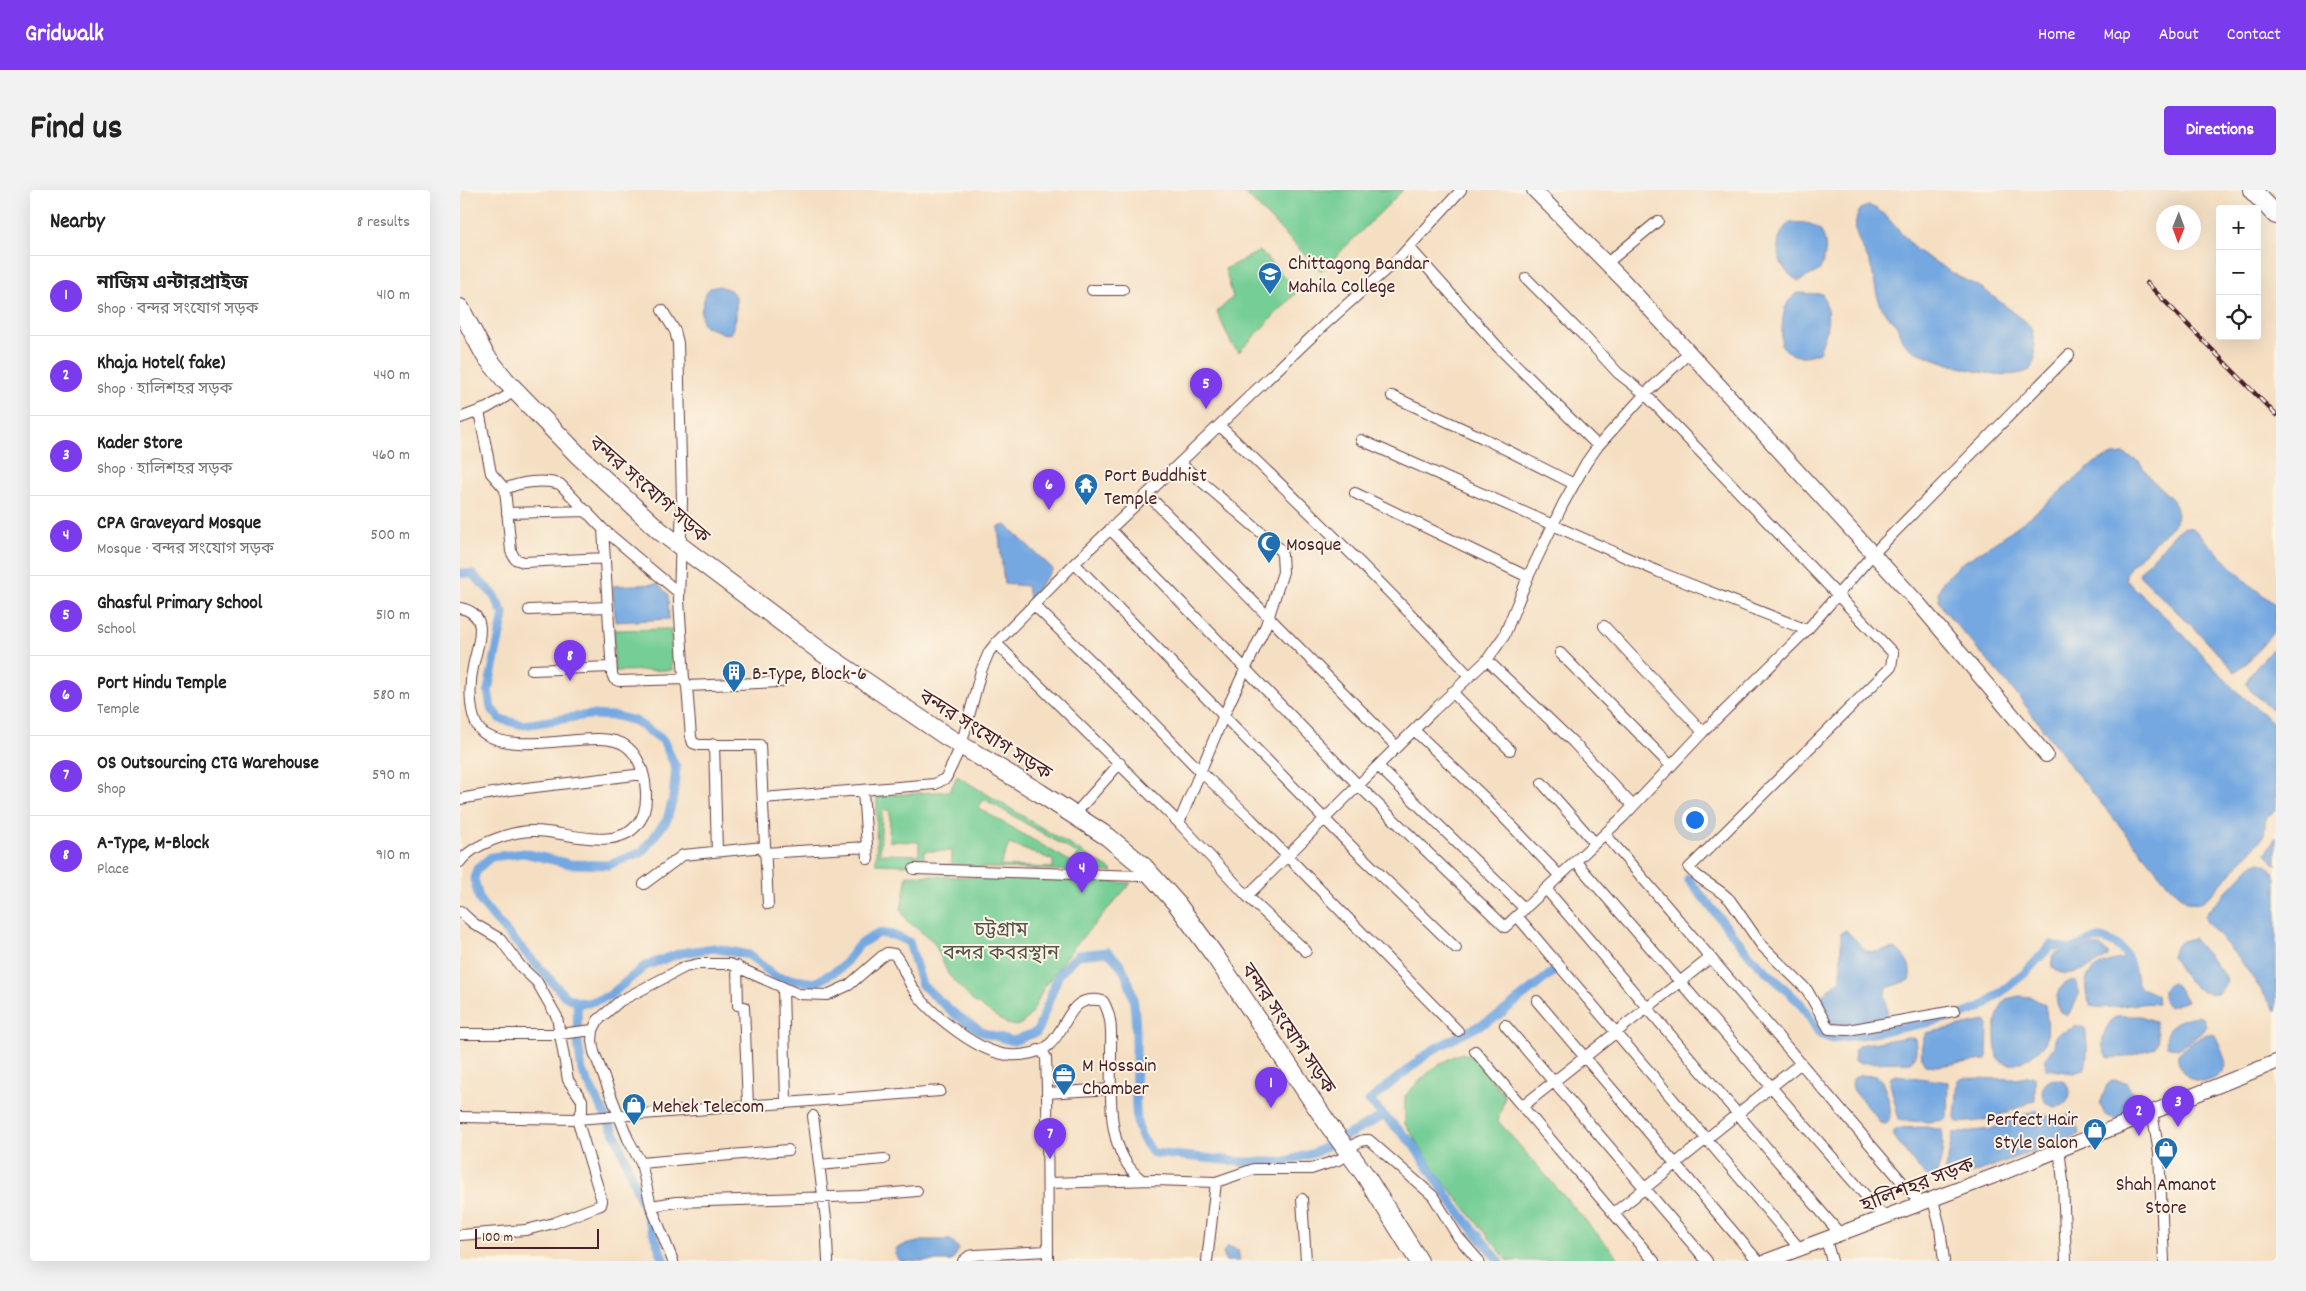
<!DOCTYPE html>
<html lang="en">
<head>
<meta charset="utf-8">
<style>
	body { margin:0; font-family:Dekko,"Noto Sans Bengali",sans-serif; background:#f2f2f2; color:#222 }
	.controls { position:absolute; right:15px; top:15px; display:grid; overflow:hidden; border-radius:5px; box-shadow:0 5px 20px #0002 }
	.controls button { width:45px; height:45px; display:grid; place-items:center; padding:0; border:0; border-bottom:1px solid #e0e0e0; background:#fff; color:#222; font:25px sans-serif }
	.compass { position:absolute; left:1696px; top:15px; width:45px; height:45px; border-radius:50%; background:#fff; box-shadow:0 5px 20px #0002; rotate:181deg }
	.scale { position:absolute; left:15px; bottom:12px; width:124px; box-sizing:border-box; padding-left:5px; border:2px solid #4a1f2b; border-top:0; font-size:14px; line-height:18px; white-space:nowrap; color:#4a1f2b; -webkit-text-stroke:4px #fcf5e5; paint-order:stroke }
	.you { position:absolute; left:1234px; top:629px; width:18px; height:18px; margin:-12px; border:4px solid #fff; border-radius:50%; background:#1a73e8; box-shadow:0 0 0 8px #1a73e833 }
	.badge { display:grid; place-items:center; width:32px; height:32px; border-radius:50%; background:#7c3aed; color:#fff; font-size:16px; font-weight:700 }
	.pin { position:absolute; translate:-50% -41px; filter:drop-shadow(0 1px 2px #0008) }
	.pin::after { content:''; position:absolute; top:26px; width:18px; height:15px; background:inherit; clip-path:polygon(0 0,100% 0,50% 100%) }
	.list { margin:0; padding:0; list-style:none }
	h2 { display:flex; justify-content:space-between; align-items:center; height:65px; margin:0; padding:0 20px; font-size:21px }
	h2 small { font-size:16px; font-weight:400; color:#767676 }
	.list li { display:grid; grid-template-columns:32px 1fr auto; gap:15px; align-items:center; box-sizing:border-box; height:80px; padding:0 20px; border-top:1px solid #e0e0e0 }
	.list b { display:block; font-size:19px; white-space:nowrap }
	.list p { margin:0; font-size:16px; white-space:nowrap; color:#767676 }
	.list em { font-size:16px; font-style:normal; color:#767676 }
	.icon { flex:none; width:28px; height:28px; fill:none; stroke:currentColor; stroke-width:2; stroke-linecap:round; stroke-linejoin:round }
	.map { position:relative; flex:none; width:1816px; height:1071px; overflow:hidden; border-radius:5px }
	header { display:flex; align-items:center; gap:30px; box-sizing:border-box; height:70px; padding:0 25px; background:#7c3aed; color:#fff }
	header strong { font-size:24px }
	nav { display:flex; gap:28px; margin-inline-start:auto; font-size:18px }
	.intro { display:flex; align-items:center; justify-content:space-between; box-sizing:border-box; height:120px; padding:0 30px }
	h1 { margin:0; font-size:35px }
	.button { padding:12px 22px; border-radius:5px; background:#7c3aed; color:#fff; font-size:18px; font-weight:700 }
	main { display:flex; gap:30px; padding:0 30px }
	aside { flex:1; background:#fff; border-radius:5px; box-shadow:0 5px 20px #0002 }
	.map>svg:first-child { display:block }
	.green { fill:#74ce95; stroke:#5f7660; fill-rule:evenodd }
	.water { fill:#75a8e1; stroke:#606486 }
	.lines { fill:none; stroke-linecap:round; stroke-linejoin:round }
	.canal { stroke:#75a8e1; stroke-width:9 }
	.street-casing { stroke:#643c42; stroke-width:12 }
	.secondary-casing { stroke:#643c42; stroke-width:16 }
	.highway-casing { stroke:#643c42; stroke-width:20 }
	.street { stroke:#fff; stroke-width:10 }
	.secondary { stroke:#fff; stroke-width:14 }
	.highway { stroke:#fff; stroke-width:18 }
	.rail-casing { stroke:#4a1f2b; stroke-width:4.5 }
	.rail { stroke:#fcf5e5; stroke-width:2.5; stroke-dasharray:8; stroke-linecap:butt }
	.labels { text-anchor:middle; stroke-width:4; stroke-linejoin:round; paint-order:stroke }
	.poi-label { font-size:20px; fill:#4a1f2b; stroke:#fcf5e5; text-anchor:start }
	.street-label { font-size:20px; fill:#4a1f2b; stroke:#fcf5e5 }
	.park-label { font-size:20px; fill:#57544b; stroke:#fcf5e5 }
</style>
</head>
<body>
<header>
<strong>Gridwalk</strong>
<nav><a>Home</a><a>Map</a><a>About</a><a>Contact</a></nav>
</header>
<div class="intro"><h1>Find us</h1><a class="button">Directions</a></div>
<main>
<aside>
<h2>Nearby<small>8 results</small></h2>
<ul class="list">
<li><span class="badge">1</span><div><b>নাজিম এন্টারপ্রাইজ</b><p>Shop · বন্দর সংযোগ সড়ক</p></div><em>410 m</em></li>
<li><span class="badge">2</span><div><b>Khaja Hotel( fake)</b><p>Shop · হালিশহর সড়ক</p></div><em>440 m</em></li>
<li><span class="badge">3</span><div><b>Kader Store</b><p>Shop · হালিশহর সড়ক</p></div><em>460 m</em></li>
<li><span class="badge">4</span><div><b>CPA Graveyard Mosque</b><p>Mosque · বন্দর সংযোগ সড়ক</p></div><em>500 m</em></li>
<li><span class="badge">5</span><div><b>Ghasful Primary School</b><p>School</p></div><em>510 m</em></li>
<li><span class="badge">6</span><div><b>Port Hindu Temple</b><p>Temple</p></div><em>580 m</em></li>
<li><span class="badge">7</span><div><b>OS Outsourcing CTG Warehouse</b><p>Shop</p></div><em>590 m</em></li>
<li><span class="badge">8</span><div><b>A-Type, M-Block</b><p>Place</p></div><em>910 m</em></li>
</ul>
</aside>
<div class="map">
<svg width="1816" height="1071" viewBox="0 0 1816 1071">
	<rect width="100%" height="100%" fill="#fcf5e5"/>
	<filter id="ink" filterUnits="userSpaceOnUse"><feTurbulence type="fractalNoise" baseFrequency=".02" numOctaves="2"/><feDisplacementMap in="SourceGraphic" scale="10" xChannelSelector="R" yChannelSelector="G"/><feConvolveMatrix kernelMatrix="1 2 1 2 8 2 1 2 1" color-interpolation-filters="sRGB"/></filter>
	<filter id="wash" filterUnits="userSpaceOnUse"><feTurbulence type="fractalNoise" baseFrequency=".0096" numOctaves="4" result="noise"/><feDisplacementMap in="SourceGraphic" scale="20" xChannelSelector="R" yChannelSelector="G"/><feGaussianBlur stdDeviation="1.12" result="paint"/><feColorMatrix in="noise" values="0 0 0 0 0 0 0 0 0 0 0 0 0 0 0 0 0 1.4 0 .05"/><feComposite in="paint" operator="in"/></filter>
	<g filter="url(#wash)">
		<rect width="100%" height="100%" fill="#f5dfc3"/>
		<path class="green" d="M782,0H943L861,81Z
			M800,61L838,101L779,162L772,155L757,122L773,107L765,79Z
			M211,439L212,480L154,481V440Z
			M497,586L648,678L653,682L416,674L417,606L490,601ZM524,609L618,664L613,673L518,618ZM422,620H430L429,651L459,652V665L420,664ZM549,654L593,670V678L540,676ZM464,661H492V675L464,674Z
			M447,685L671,693L613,758L584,797L573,821L564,832L557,836L547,834L513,811L488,784L474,752L447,731L441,720Z
			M1002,863L1013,867L1045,906L1038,931L1161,1071H1048L979,986L945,934V906C963,887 977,872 1002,863Z"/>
		<path class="water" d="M1410,16L1417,19L1426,26L1456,60L1499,87L1522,98L1565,131L1572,139L1575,169L1570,180C1543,193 1493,176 1467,166C1460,163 1451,161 1446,155C1439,149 1440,139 1434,132C1432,129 1428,127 1426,124C1415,109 1416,94 1411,77C1406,60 1391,47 1397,27C1399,19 1402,17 1410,16Z
			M1329,33C1337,32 1349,32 1356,37C1370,46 1366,69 1359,81L1339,91C1317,81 1310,50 1329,33Z
			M259,96L270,100L276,106V128L271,143L265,144L245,136L242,132L241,122L246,102L250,98Z
			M1338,103L1362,104C1372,123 1367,143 1359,162C1344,168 1331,169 1321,154C1323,136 1320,112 1338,103Z
			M1664,264L1679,272L1692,290L1713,310L1717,323L1716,332L1670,377L1666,384V390L1717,438L1774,499L1816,535V621L1806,627L1804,645L1798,653L1751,705L1740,713L1728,712L1710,697L1613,579L1559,507L1483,419L1479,410L1478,402L1484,390L1499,375L1533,354L1570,327L1637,271L1653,265Z
			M546,335L593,379L569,409L567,396L544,394L538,337Z
			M1727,337L1734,339L1790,395L1816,415V439L1788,472L1775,482L1736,440L1680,386L1679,383L1717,342L1723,338Z
			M197,394L208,404L209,429L155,432L153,396Z
			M1816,455V522L1791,501L1786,494L1791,483Z
			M1816,647V676L1806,663Z
			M1800,672L1808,676L1816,687V822L1781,771L1746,731L1745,726L1750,719L1794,673Z
			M1386,740L1406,761L1415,762L1435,758C1446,767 1453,776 1449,790L1427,798L1425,804L1428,829L1391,836H1373C1354,808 1355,810 1381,790V743Z
			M1733,748L1765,785L1767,792L1760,802C1738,810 1721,783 1712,766C1714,755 1722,750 1733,748Z
			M1631,756H1640L1648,763V766C1636,775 1606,792 1593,778L1592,766L1596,763L1619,761Z
			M1668,768L1673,772L1679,797L1697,805L1698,814C1676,811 1648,821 1631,816C1615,782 1637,772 1668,768Z
			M1609,791H1616C1622,803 1615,816 1607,826C1592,818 1594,799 1609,791Z
			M1712,793L1718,797L1727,811L1709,817C1700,809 1701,797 1712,793Z
			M1559,806L1571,807L1585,815C1587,827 1590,844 1584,855C1582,859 1576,862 1572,865C1560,874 1550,879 1537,868C1534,848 1533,825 1546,809Z
			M1657,826H1681L1694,831C1698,839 1700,851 1694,858L1666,867L1649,868C1636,858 1645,833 1657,826Z
			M1738,826L1743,828L1746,835L1742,843L1718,859L1707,856C1702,835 1721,828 1738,826Z
			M1525,831L1528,835L1527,868L1524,870L1477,876L1465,875C1459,865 1461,853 1466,843Z
			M1618,836L1625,838C1627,851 1629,868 1624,880L1613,883L1586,879L1585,868L1594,857L1596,845Z
			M1747,844L1755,845L1761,858L1766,873C1758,902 1715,894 1718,864L1729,854Z
			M1449,847L1455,849C1456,857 1458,867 1450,872L1399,873L1394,871L1395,859L1399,855Z
			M1399,885L1416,886L1421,889C1426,901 1436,924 1426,934L1420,933L1415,925L1394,901L1392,895L1393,889Z
			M1436,885L1488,892L1487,927L1485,930L1467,932L1439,930L1430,894L1431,887Z
			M1572,886L1575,887V910C1549,921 1527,934 1497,932L1495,928L1498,890L1504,888L1556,889Z
			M1582 903a14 14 0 1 1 28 0a14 14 0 1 1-28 0Z
			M1653,890L1666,892L1675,907L1672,919L1656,929L1645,925L1640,914L1647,895Z
			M1575,920L1588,926L1614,925L1619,944L1514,983L1496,984L1488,987L1485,983L1493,943L1531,939Z
			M1466,937L1482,940C1485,956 1481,974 1475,988H1469L1457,977L1433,945V941L1441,938Z
			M465,1050H491L499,1059L492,1071H439L435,1064L436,1059C444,1053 456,1054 465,1050Z
			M768,1056L778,1060L780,1071H766L763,1063Z"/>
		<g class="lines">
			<path class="canal" d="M0,383L12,384L33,404L44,425L28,500L31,518L40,529L63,535L128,525L156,526L175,531L203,550L216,578L213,608L207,630L182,662L148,675L110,674L64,663L31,667L17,679L14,689L20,711L33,727L105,806L117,812L128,813L149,806L185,776L221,763L254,758L289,765L316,787L355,793L381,778L399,755L418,743L433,745L449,752L462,795L496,825L524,843L553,851L577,842L599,784L618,765L647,762C694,794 667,891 679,940C681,948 688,956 693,963L784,972H822L854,963L923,926
				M1228,689L1292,768L1341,814L1360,844L1370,848L1401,845L1471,832L1504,824L1522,817L1565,783L1591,755C1598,756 1604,759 1611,759C1618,759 1622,753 1629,751C1647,743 1668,759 1670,777
				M117,812L118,852L122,881L157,948L204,1071
				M1039,1071L995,1017L952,953L909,911L972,860L1038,826L1094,781"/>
		</g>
	</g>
	<g filter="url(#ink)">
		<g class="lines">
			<g class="street-casing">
				<path id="street" d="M949,57L1038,157L1138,256
					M1147,73L1198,31
					M1066,88L1123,145L1158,183L1185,204L1433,463L1431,477L1229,678C1242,693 1257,696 1270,710L1302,756L1347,800L1369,839L1388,840L1494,821
					M632,100H663
					M202,120L215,141L218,153L222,310L219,410L224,489L227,496L231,547L233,553L239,555H300L308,714
					M932,206L1023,248L1114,294
					M19,221L31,283L45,299L51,361L55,369L64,372L145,368
					M0,228L27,218L47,206
					M760,236C845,317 929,399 1009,486
					M901,250L1199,382L1347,440
					M45,299C60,292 83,289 100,294L143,339L219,403
					M895,303L1068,387
					M687,304L937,557
					M47,323L128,321
					M143,339L152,484L154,489L159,491L224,489
					M650,339L899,596L1045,737L1164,626L1243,542L1347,440L1413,364L1609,165
					M615,374L895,660L996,758
					M574,415L660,499L741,582L790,628L998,841
					M0,418C32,424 17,455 13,477C9,495 8,534 25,544C63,568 139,536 166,556C177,564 183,579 185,592C187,606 187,624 177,635C154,662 104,641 75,641C55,640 12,654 0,672
					M69,420L148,417
					M1144,436L1243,542
					M536,453L719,633L787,706L846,761
					M1100,463L1210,575
					M1027,470L1113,552L1173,616
					M72,480L151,477
					M227,496L320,492
					M992,502L1050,560
					M954,540L1024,607L1100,686
					M254,554L257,661
					M918,576L1065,719
					M1082,593L1135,653
					M403,601L408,669
					M303,608L475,594L486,588L501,556L521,481L529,462L536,453L617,371L863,136L940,67L1001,0
					M0,609L50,600L183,584
					M614,625L660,573
					M719,633L764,525L806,435L823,382L822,365L819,358L720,273
					M1145,644L1461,1014
					M304,663L407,657
					M1116,672L1425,1028
					M454,679L681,686
					M184,694L223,665L304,657
					M1086,699L1381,1045
					M787,706L973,521L1027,470L1044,446L1068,387L1103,314L1126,273L1138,256L1185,204L1229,163
					M0,721L13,733L40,749L61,777L77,792L97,827L108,890L122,910V921L117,929
					M1057,726L1340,1059
					M277,776L278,815L284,817L288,915
					M323,799L326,911
					M1077,811L1298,1071
					M1045,835L1247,1071
					M0,844H100L133,840
					M578,860L583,862L586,868L587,897L588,1071
					M1015,861L1194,1071
					M587,903L651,899
					M1063,916L1250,768
					M1692,922L1699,963L1704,1071
					M353,926L366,1029L368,1071
					M0,927L117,929L142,1011L141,1015L138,1016L94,1033L66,1040L0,1045
					M117,929L480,901
					M1599,959L1603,991L1606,1071
					M888,962C894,955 898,949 909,950L973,1006L998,1047L1019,1071
					M181,973L328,960
					M359,975L424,969
					M589,993L694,990L756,992L794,979H851L881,969
					M842,1009L846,1071
					M1473,1010L1480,1037L1484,1071
					M191,1016L216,1012L400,1006L457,1001
					M1154,1023L1341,873
					M1366,1050L1372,1071
					M213,1071L191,1016L181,973L168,949L134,862L132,851L133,840L138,830L160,811L225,777L238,774H270L338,804L367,805L389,795L421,767L427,763L434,764C443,773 446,789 454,800C470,824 520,864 550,865C561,866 581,863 589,855C609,837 608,803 643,811C653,828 651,844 651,863C651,905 645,962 682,990
					M503,1071L509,1066L516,1065L587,1061
					M747,1071L756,992"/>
			</g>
			<g class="secondary-casing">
				<path id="secondary" d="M1074,0L1163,90L1459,414L1586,565
					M1307,1071L1542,983L1816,872"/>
			</g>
			<g class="highway-casing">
				<path id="highway" d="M1792,0L1816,25
					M0,118L25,165L46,191L119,266L200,341L363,463L486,546L580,603L648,647L684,677L717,714L755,766L868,934L905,985L959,1071"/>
			</g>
			<use href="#street" class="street"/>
			<use href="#secondary" class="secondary"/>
			<use href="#highway" class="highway"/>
			<g class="rail-casing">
				<path id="rail" d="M1687,93L1816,225"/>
			</g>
			<use href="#rail" class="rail"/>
		</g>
	</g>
	<defs>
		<g id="university-pin" transform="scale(1.25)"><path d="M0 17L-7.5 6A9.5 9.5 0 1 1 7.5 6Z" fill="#1f6fb2" stroke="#fcf5e5"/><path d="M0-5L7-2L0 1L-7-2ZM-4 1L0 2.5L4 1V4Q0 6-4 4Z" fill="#fff"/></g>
		<g id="temple-pin" transform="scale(1.25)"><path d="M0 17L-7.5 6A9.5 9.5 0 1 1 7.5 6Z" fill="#1f6fb2" stroke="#fcf5e5"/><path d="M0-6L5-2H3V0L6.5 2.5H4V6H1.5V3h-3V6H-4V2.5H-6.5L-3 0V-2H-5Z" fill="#fff"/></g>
		<g id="mosque-pin" transform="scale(1.25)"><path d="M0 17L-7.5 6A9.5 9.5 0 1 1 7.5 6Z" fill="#1f6fb2" stroke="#fcf5e5"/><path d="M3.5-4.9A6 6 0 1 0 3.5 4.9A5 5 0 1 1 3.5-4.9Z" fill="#fff"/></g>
		<g id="building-pin" transform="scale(1.25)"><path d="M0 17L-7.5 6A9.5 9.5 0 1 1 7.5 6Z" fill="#1f6fb2" stroke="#fcf5e5"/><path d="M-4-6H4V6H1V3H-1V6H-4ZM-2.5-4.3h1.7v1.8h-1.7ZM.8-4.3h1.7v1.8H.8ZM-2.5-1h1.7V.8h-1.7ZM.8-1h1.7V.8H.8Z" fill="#fff"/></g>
		<g id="office-pin" transform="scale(1.25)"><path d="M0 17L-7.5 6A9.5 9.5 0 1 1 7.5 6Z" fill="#1f6fb2" stroke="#fcf5e5"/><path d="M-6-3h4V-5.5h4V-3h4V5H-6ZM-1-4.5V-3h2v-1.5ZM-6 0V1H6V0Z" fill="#fff"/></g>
		<g id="shop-pin" transform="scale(1.25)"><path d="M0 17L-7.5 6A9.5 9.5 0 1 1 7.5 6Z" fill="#1f6fb2" stroke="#fcf5e5"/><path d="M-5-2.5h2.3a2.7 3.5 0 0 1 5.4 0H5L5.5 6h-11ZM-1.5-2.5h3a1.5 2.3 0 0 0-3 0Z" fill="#fff"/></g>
	</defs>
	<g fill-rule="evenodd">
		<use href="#university-pin" x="810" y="84"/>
		<use href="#temple-pin" x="626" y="295"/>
		<use href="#mosque-pin" x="809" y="353"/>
		<use href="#building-pin" x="274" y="482"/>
		<use href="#office-pin" x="604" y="885"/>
		<use href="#shop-pin" x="174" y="915"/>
		<use href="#shop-pin" x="1635" y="940"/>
		<use href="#shop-pin" x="1706" y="959"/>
	</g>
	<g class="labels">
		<g class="poi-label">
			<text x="828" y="79">Chittagong Bandar<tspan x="828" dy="23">Mahila College</tspan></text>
			<text x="644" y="291">Port Buddhist<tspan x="644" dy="23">Temple</tspan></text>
			<text x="826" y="360">Mosque</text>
			<text x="292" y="489">B-Type, Block-6</text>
			<text x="622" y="881">M Hossain<tspan x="622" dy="23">Chamber</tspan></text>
			<text x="192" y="922">Mehek Telecom</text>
			<text x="1618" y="935" text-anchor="end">Perfect Hair<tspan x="1618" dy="23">Style Salon</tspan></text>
			<text x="1706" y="1000" text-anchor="middle">Shah Amanot<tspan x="1706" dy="23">Store</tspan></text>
		</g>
		<g class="street-label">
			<text transform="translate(190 299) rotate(41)" y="7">বন্দর সংযোগ সড়ক</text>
			<text transform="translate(526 544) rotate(32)" y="7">বন্দর সংযোগ সড়ক</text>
			<text transform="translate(829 838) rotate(56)" y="7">বন্দর সংযোগ সড়ক</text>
			<text transform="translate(1457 994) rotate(-21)" y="7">হালিশহর সড়ক</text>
		</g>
		<g class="park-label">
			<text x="541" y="746">চট্টগ্রাম<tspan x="541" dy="23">বন্দর কবরস্থান</tspan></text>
		</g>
	</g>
</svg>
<div class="controls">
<button>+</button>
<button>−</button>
<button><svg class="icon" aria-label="locate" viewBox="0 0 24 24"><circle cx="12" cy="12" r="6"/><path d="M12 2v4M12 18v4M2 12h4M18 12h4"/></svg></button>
</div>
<svg class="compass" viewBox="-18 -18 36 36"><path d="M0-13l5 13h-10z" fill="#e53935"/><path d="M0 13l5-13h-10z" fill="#767676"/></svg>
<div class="scale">100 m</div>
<div class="you"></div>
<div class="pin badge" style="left:811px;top:918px">1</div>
<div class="pin badge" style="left:1679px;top:946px">2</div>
<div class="pin badge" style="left:1718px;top:937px">3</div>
<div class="pin badge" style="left:622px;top:703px">4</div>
<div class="pin badge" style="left:746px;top:219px">5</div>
<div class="pin badge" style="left:589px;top:320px">6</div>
<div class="pin badge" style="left:590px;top:969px">7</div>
<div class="pin badge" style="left:110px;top:491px">8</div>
</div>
</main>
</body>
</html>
